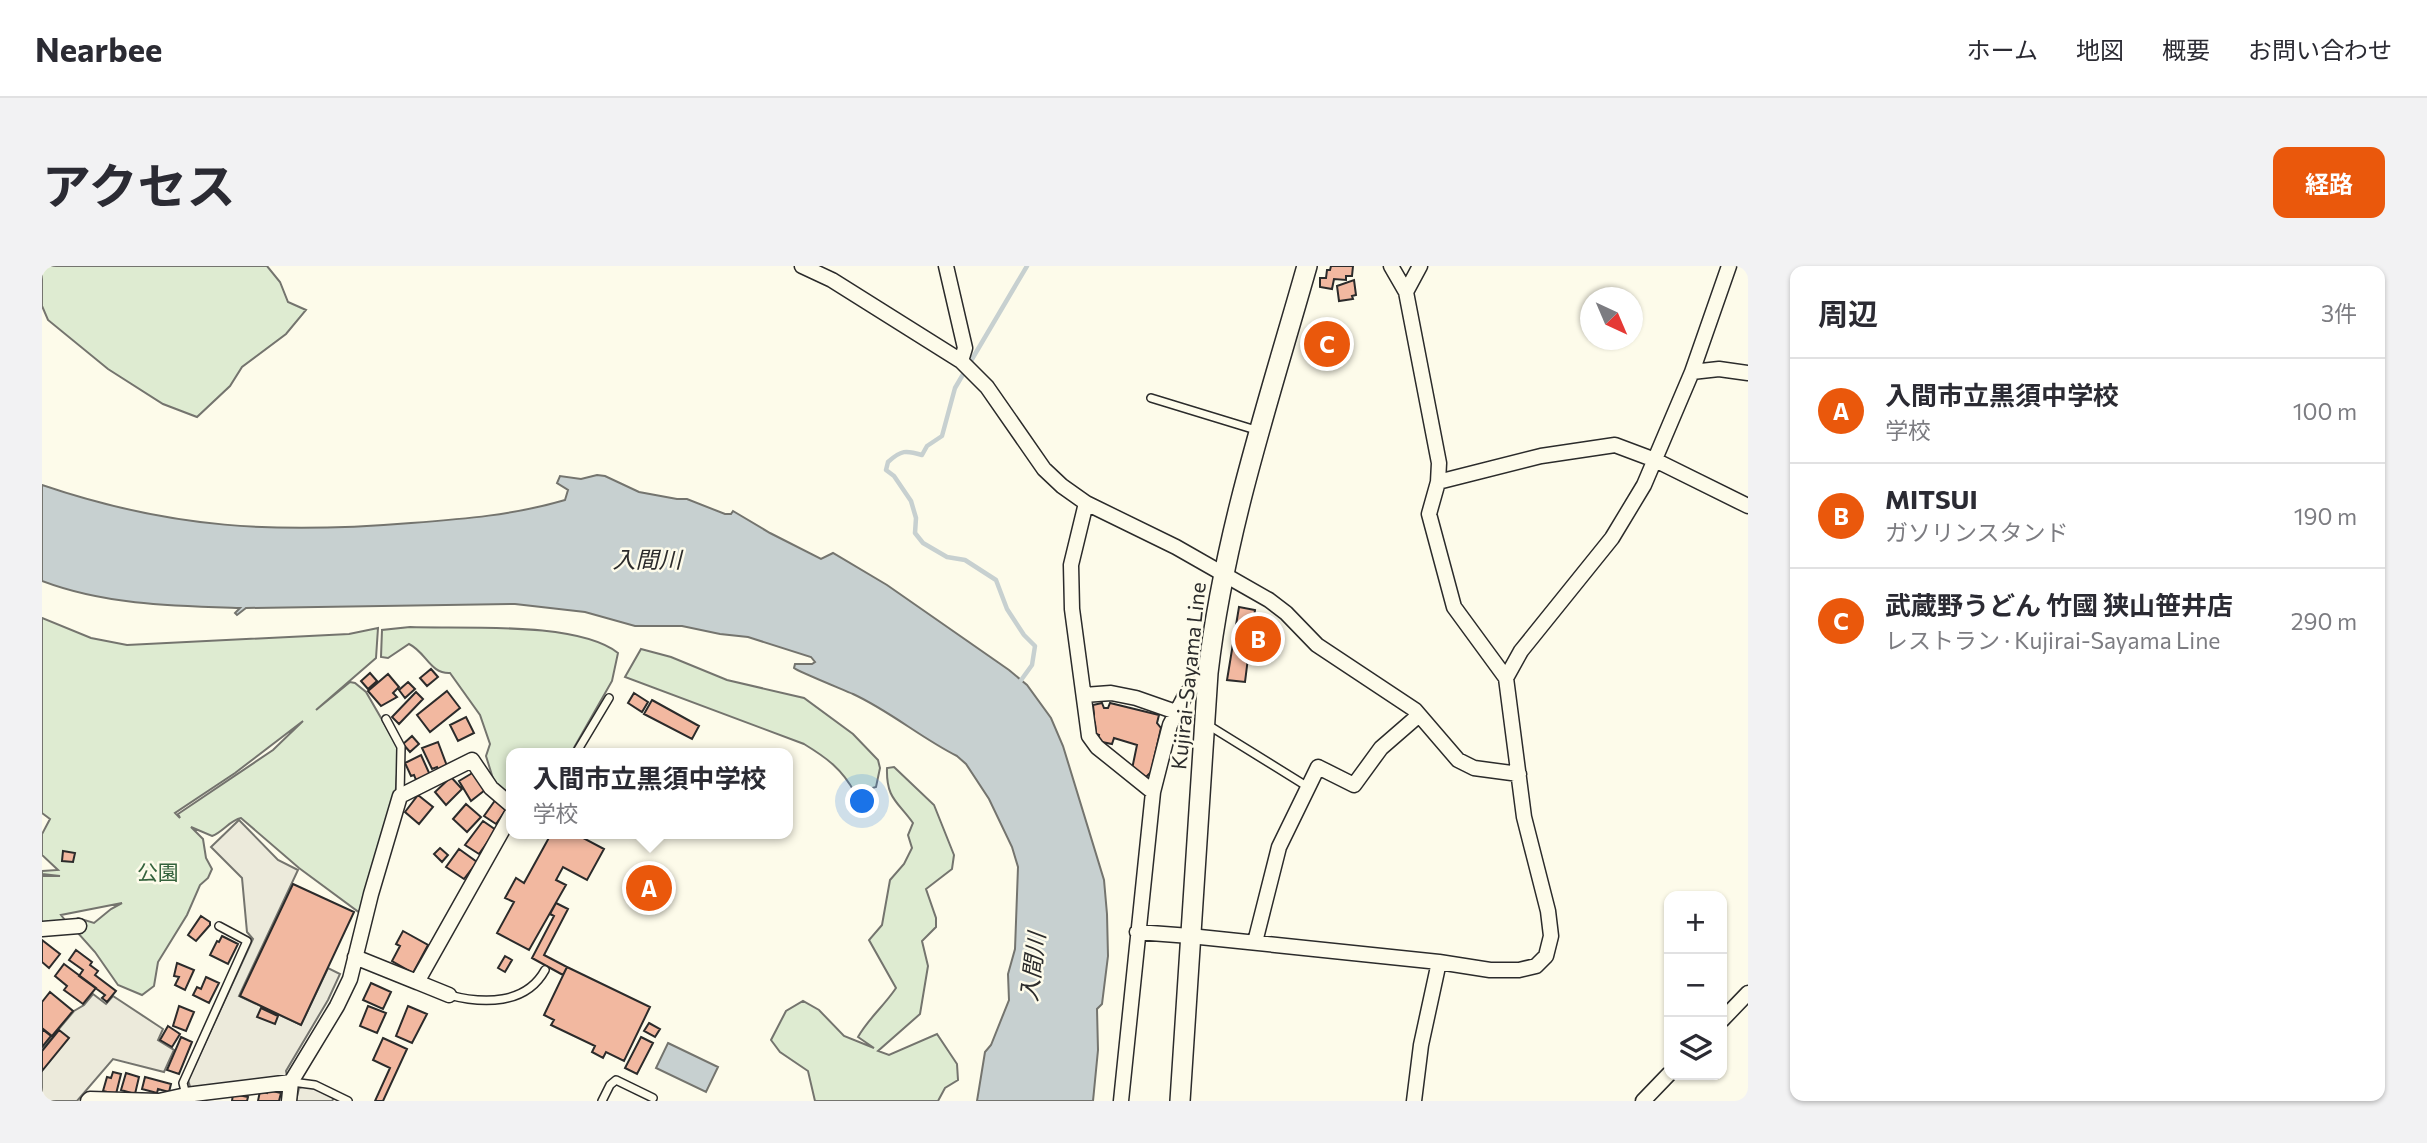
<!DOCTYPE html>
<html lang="ja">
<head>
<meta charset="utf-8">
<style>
	body { margin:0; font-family:Commissioner,"Noto Sans JP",sans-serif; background:#f2f2f3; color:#2b2b33 }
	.controls { position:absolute; right:21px; bottom:21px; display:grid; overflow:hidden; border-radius:14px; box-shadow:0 2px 5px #0004 }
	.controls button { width:63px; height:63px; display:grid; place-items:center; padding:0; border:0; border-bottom:2px solid #e1e1e2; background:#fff; color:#2b2b33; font:35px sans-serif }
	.compass { position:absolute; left:1538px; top:21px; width:63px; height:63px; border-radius:50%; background:#fff; box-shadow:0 2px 5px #0004; rotate:136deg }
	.you { position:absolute; left:821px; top:536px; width:24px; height:24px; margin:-18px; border:5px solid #fff; border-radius:50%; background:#1a73e8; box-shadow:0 0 0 10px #1a73e833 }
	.badge { display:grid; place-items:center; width:46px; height:46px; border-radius:50%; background:#ea580c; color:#fff; font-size:23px; font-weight:700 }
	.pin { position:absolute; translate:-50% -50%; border:4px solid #fff; box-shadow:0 2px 7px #0006 }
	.popup { position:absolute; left:464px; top:482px; width:287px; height:91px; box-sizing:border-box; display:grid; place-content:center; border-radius:14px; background:#fff; filter:drop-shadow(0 2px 5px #0005); font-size:23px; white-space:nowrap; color:#7c7c81 }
	.popup b { font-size:26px; color:#2b2b33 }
	.popup::after { content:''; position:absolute; left:50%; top:100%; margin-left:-14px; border:14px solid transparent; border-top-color:#fff }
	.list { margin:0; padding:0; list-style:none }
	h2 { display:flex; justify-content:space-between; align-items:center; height:91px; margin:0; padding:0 28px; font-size:30px }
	h2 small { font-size:23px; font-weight:400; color:#7c7c81 }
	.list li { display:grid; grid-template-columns:46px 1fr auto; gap:21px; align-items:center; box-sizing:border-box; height:105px; padding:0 28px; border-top:2px solid #e1e1e2 }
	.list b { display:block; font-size:26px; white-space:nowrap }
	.list p { margin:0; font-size:23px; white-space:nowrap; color:#7c7c81 }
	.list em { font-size:23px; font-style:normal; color:#7c7c81 }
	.icon { flex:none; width:38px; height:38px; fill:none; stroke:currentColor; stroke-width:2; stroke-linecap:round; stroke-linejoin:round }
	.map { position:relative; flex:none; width:1706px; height:835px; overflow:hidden; border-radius:14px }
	header { display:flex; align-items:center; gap:42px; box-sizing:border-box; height:98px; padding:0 35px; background:#fff; border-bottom:2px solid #e1e1e2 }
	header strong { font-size:33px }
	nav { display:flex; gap:38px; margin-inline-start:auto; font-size:24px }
	.intro { display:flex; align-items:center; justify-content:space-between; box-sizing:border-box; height:168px; padding:0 42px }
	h1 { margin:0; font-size:49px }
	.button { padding:18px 32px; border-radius:14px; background:#ea580c; color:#fff; font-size:24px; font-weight:700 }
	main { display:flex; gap:42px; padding:0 42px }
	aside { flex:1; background:#fff; border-radius:14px; box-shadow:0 2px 5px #0004 }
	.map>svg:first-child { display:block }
	.green { fill:#deebd1; stroke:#74746e; stroke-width:2; fill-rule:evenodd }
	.parking { fill:#eceadb; stroke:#74746e; stroke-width:2 }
	.water { fill:#c7d0d0; stroke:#74746e; stroke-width:2 }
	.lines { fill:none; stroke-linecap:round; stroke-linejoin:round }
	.stream { stroke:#c7d0d0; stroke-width:4.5 }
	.building { fill:#f2b8a0; stroke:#2b2b2b; stroke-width:2 }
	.service-casing { stroke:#2b2b2b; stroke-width:10 }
	.minor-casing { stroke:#2b2b2b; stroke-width:17 }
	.secondary-casing { stroke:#2b2b2b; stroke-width:22 }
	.service { stroke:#fdfbea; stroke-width:7 }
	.minor { stroke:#fdfbea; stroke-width:14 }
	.secondary { stroke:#fdfbea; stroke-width:19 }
	.labels { text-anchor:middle; stroke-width:5; stroke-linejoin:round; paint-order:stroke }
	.street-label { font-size:21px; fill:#2b2b2b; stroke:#fdfbea }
	.park-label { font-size:21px; fill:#34623c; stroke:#fdfbea }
	.water-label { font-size:23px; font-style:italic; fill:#2b2b2b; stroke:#fdfbea }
</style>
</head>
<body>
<header>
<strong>Nearbee</strong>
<nav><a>ホーム</a><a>地図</a><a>概要</a><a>お問い合わせ</a></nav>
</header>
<div class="intro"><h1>アクセス</h1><a class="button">経路</a></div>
<main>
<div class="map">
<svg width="1706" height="835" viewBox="0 0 1706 835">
	<rect width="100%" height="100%" fill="#fdfbea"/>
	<path class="green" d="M0,0H225L238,16L246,36L264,44L244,68L200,101L188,120L155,151L121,138L66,103L6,54L0,40Z
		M0,352L49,372L85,379L307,368L336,362L334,392L274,444L308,416L313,417L324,426L357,483L353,533L318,647L257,602L199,552C188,554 181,566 170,570L149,561L161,573L164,592L170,603L166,612L158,619L145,649L116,696L112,720L100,729L76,719L53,686L27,657L36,652L52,657L69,643L80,637L19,649L26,658L0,660V610H18L0,608V605L16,604L0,589V568L8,553L0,547ZM261,455L231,484L136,548L138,552L133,547L193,507Z
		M368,361C421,363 535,355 576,387L570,415L529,487H469V532L453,519L444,490L448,478L438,449L408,407C388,408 384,386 367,378L346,392L339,391L340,364Z
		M599,383L629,391L685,414L762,432L811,468L836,494L838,502L834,521L813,527C800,503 785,492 762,478L583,411Z
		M852,501L892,539L912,589L910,603L884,623L894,652V661L880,675L886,700L878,748L836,785L847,789L895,768L915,798L916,814L903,822L896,835H773L766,805L738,786L729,774L744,745L761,735L777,744L802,770L832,782L816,771C826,753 842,740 854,722L827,674L840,659L848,614L862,598L870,582L866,569L871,557C855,535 844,532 845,502Z"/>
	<path class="parking" d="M197,554L236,594L256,604L197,730L259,759L286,702L298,708L286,734L244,805L245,810L149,824L146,814L211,673L205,666L200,612L169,581Z
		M51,728L64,738L71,730L121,763L116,774L132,784L122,806L71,793L35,835H0V783L32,745L42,739Z
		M266,819L293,830L290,835H254L257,822Z"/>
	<path class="water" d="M555,209L563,210L597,226L635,233H645L683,248H689L691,245L728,267L779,293L791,287L845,319L967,404L985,419L1009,452L1021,480L1062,614L1065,648L1066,690L1060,738L1055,743L1056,784L1051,835H935L943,786L949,779L967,734L966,708L973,683L976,601L970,581L947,533L924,498L915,490C879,472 848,445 811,428C802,424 755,405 752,402L753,398H770L773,396L769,391L706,371L678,368L640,360H593L543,346L473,338L204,342L195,349L193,347L198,342C131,340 63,339 0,315V219C129,263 235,268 369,257C422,253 472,249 523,234L526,224L515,217L518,210L539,213Z
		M626,777L676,801L664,826L614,802Z"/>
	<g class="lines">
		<path class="stream" d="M977,417L990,399L993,380L982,369L965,343L954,314L923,294L905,291L881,277L873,267L874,252L869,235L852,210L844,204L846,196C859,184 864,184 880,189L885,180L900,170L913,122L985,0"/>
	</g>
	<path class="building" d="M1289,0H1311L1310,10H1304V14L1292,13L1290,23L1278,21V12H1284L1285,4H1288Z
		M1312,14L1314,29L1310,30L1311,33L1297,35L1295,20Z
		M1270,65L1290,67L1289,70L1304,74L1298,95L1288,92L1289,88L1265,81Z
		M1197,341L1213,344L1209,373L1233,378L1231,389L1207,384L1203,416L1185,414Z
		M389,403L396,411L385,420L378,412Z
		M328,407L335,415L326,423L319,415Z
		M346,408L357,421L351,427L355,431L339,440L326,425Z
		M366,416L373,423L363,432L357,424Z
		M405,425L418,442L388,466L375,449Z
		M374,426L381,433L357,458L350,451Z
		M592,427L606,436L600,446L586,437Z
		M610,434L657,460L650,473L602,448Z
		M1060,437L1062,442H1066L1068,437L1117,449L1115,457L1119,462L1109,506L1104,511L1090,503L1095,479L1072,472L1070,478L1055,475L1057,469L1054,468L1053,457L1050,451L1052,449L1051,439Z
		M424,451L432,467L416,475L408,459Z
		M370,470L377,478L368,486L361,478Z
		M396,476L405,500L396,504L395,501L390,503L380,482Z
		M379,489L388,509L374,514L372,509L369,510L363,497Z
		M432,506L443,524L429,535L417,515Z
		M409,511L420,523L404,539L393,526Z
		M376,529L391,541L377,558L363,546Z
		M454,533L466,541L454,558L442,550Z
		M424,538L439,551L425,566L411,553Z
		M441,555L454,564L437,588L423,579Z
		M509,568H544L541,572L562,583L545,614L521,601L514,614L524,619L487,684L455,667L472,636L463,632L474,612L482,617Z
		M398,582L406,589L400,596L392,588Z
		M417,583L435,596L422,613L404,601Z
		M21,585L33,587L31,596L20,595Z
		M251,618L312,646L259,759L198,730Z
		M514,637L526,643L502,689L525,701L521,709L490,692L512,650L508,648Z
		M159,650L168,656V659L154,675L146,669Z
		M361,665L386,679L371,707L350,695L358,680L354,678Z
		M180,670L196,678L186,698L168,689L175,675L177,676Z
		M0,674L18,688L7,702L0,696Z
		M34,684L50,696L48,699L56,705L53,709L74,725L65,736L60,732L63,729L37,710L41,704L27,694Z
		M463,690L470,694L463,706L456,702Z
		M135,697L152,704L143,724L133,719L137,711L132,710Z
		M22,698L54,722L41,738L22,724L25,720L13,710Z
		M525,701L608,741L582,795L564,786L561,792L550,786L553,780L509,759L512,754L502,749Z
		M164,711L177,717L167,737L151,729L155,721L159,723Z
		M329,717L349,726L341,743L321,734Z
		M8,726L31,745L10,770L0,762V736Z
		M137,740L152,746L144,765L131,760Z
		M326,740L344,747L335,767L318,760Z
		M366,740L385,748L370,777L354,770Z
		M219,742L236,750L233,758L215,751Z
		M607,757L618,763L613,771L602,765Z
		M126,760L138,768L130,781L118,774Z
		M0,763L9,770L0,781Z
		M17,764L27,772L0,805V785Z
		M139,771L150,776L137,808L125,804Z
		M599,771L611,777L595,808L583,802Z
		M341,772L365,783L341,835H333L348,802L331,794Z
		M71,806L79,808L74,828L61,825L65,811L69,812Z
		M84,807L97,811L93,828L79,824Z
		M103,811L129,818L127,826L116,823L115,827L100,823Z
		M226,824L239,827L237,835H216L218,825L225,827Z
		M191,828L206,831L205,835H190Z"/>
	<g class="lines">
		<g class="service-casing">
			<path id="service" d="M1109,132L1217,165
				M344,453L359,481L358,529
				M1166,459L1266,521
				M534,487L567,432
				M407,729C441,738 484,739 503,704
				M250,816L273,819L306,835
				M144,829L141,817L205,675L177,660
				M560,835L568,819L574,814L611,832"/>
		</g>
		<g class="minor-casing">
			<path id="minor" d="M760,0L790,14L919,95L945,121L1002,203L1020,220L1044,237L1134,281L1227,334L1244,347L1275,379L1373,444L1416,494L1432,502L1477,508
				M904,0L923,82L919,95
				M1349,0L1364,26L1397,197L1396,216L1387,248L1412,341L1464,412
				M1364,26L1378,0
				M1650,106L1677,103L1706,107
				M1396,216L1499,190L1573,179L1613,194L1706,240
				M1044,237L1029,299L1030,343L1047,470L1055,481L1111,526
				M1042,429L1069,427L1094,432L1134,446
				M0,663L37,660
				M1095,666L1148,670L1397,696
				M1213,676L1237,581L1276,501L1312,519L1339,482L1377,449
				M313,691L375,716L469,549
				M375,716L407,729
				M1680,754L1706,727
				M46,835L48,833L117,835L144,829L249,816
				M247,835L249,816L295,740L308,713L329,628L358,530L430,494L449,522L469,539
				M1079,835L1111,526L1128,459L1144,428L1166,407
				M1372,835L1379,779L1397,696L1448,704H1477L1494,700L1504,690L1509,670L1506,645L1482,551L1464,412L1479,385L1570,272L1602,219L1650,106L1687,0
				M1601,835L1627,808"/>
		</g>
		<g class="secondary-casing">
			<path id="secondary" d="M1138,835L1166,407C1182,268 1227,134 1265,0"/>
		</g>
		<use href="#service" class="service"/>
		<use href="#minor" class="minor"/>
		<use href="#secondary" class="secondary"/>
	</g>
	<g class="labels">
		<g class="street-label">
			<text transform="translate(1147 410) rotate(-84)" y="7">Kujirai-Sayama Line</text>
		</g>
		<g class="park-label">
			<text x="116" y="614">公園</text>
		</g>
		<g class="water-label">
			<text x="605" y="302">入間川</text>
			<text transform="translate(991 701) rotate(-83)" y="8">入間川</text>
		</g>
	</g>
</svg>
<div class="controls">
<button>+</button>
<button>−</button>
<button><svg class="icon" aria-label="layers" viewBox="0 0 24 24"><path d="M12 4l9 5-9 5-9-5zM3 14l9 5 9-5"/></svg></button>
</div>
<svg class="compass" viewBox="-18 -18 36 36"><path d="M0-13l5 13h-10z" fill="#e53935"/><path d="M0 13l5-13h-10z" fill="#7c7c81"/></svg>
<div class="you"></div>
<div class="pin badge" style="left:607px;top:622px">A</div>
<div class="popup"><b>入間市立黒須中学校</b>学校</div>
<div class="pin badge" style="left:1216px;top:373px">B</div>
<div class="pin badge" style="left:1285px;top:78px">C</div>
</div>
<aside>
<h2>周辺<small>3件</small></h2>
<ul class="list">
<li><span class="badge">A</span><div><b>入間市立黒須中学校</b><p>学校</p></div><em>100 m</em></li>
<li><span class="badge">B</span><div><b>MITSUI</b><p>ガソリンスタンド</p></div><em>190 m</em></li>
<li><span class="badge">C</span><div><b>武蔵野うどん 竹國 狭山笹井店</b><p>レストラン · Kujirai-Sayama Line</p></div><em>290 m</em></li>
</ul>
</aside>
</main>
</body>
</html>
